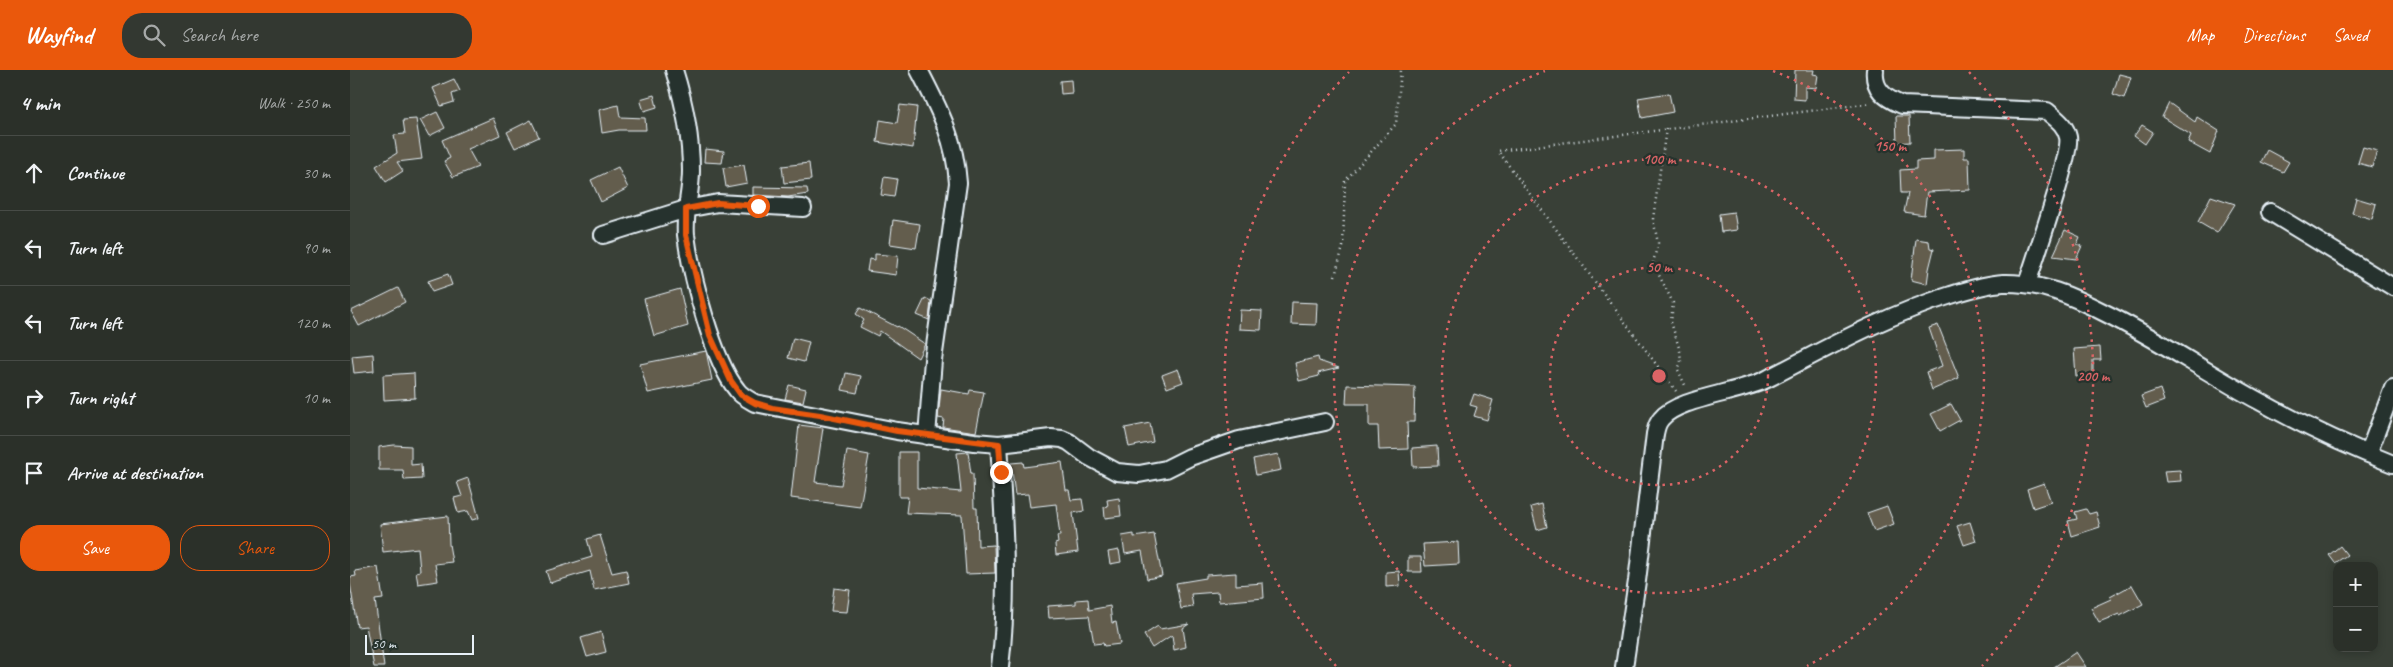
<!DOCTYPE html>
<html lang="en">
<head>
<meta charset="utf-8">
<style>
	body { margin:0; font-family:Caveat,sans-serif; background:#333831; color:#f1f3f6 }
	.controls { position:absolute; right:15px; bottom:15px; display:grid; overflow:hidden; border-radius:10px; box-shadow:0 2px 8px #0003 }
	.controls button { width:45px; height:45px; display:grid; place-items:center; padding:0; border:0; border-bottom:1px solid #474b46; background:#2b3029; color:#f1f3f6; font:25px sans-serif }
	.scale { position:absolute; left:15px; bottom:12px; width:109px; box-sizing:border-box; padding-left:5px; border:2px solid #e8f1f8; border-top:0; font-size:14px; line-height:18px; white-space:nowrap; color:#e8f1f8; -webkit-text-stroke:4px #26332d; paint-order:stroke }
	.stop { position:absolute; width:15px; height:15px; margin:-11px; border:4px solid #ea580c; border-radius:50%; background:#fff }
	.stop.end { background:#ea580c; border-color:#fff; box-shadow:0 1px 5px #0008 }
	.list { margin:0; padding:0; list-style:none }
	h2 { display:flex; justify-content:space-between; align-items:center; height:65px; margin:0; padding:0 20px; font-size:21px }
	h2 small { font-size:16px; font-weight:400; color:#a6a9a8 }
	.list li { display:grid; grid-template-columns:32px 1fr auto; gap:15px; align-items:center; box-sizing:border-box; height:75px; padding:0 20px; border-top:1px solid #474b46 }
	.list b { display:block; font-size:19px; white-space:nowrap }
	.list em { font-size:16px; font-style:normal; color:#a6a9a8 }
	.actions { display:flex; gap:10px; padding:15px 20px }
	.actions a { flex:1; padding:11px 0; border:1px solid #ea580c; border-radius:20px; text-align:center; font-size:18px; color:#ea580c }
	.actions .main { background:#ea580c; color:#fff }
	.icon { flex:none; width:28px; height:28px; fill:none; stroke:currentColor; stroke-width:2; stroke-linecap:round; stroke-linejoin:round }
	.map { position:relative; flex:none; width:2043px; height:597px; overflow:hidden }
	header { display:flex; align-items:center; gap:30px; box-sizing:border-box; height:70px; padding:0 25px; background:#ea580c; color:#fff }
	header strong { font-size:24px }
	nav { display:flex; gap:28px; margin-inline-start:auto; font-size:18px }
	.search { width:350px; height:45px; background:#333831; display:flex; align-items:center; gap:12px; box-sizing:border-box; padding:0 18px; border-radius:20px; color:#a6a9a8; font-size:19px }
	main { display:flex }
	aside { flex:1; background:#2b3029 }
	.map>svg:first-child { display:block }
	.building { fill:#645d4d; stroke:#e8f1f8 }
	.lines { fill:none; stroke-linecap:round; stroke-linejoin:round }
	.minor-casing { stroke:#e8f1f8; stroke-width:20 }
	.path { stroke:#e8f1f8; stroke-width:2.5; stroke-dasharray:1 4; stroke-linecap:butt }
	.minor { stroke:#26332d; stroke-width:16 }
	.route { stroke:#ea580c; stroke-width:6 }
	.ring { fill:none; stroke:#db6466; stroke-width:2.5; stroke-dasharray:2.5 5 }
	.centre { fill:#db6466; stroke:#26332d; stroke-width:2.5 }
	.ring-label { font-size:15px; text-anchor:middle; font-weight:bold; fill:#db6466; stroke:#26332d; stroke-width:4.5; stroke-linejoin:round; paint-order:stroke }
</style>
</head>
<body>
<header>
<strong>Wayfind</strong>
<div class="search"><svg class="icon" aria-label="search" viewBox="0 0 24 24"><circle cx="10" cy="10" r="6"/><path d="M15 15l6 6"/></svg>Search here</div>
<nav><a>Map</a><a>Directions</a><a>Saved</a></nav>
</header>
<main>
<aside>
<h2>4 min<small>Walk · 250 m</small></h2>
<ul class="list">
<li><svg class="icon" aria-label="ahead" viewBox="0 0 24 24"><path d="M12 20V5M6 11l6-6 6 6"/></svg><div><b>Continue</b></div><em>30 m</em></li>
<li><svg class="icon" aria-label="left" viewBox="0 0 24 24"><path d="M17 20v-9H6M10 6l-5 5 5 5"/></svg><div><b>Turn left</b></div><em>90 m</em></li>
<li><svg class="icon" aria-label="left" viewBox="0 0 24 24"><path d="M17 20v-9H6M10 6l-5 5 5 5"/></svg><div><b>Turn left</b></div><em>120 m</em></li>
<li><svg class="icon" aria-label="right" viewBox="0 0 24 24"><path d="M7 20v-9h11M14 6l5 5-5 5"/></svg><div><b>Turn right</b></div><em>10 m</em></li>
<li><svg class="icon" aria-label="arrive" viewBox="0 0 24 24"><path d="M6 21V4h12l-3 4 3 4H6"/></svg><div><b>Arrive at destination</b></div></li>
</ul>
<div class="actions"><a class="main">Save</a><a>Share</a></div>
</aside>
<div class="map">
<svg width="2043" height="597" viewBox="0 0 2043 597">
	<rect width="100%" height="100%" fill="#394037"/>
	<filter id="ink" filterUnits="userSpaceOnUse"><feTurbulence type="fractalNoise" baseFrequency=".02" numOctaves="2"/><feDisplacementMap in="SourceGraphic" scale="10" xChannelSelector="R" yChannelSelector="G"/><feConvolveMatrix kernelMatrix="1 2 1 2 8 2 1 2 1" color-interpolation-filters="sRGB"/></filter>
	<g filter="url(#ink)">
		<path class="building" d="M1445,0H1464L1463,4L1468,5L1466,18L1455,17V30L1444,29Z
			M1769,4L1781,7L1774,28L1763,24Z
			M104,9L110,21L102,24L104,32L91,36L83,18Z
			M721,10L722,23L711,24L710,11Z
			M1319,23L1323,42L1292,48L1288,28Z
			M304,25L307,37L294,41L290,29Z
			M1819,33L1845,52L1847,47L1869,61L1860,84L1838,72L1841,65L1812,47Z
			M268,35L270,47L295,48L296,60H269L252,63L249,40Z
			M550,35L567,37L563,78L527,72L530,50L547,53Z
			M87,42L95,58L79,66L70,50Z
			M1546,46H1559L1560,72L1547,73Z
			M143,48L150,65L118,79L128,97L103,107L94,91L100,88L92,70Z
			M66,49L72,89L47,92L53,101L36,112L26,96L47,83L44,65L55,64L53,50Z
			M181,50L189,67L165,78L157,62Z
			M1792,55L1803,62L1795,74L1784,66Z
			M2013,77L2027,81L2022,97L2008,93Z
			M355,79L374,81L372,93L354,92Z
			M1614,79V88H1619L1620,120L1577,122L1574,145L1554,142L1558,123H1551L1550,100L1566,99V91L1584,90V80Z
			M1917,80L1939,92L1933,102L1911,92Z
			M459,93L461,110L434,113L432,96Z
			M394,95L397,113L376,117L373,98Z
			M268,97L278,118L251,132L241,110Z
			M534,107L547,109L544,127L531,125Z
			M403,117L457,118L458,124L438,127L403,125Z
			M1861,126L1885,134L1867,163L1848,152Z
			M2006,128L2026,134L2022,149L2002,143Z
			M1384,142L1387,160L1371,162L1369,144Z
			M543,150L570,154L566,178L540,174Z
			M1715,160L1730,167L1727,174L1732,176L1726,189L1703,186Z
			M1566,169L1579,171L1580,178L1584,179L1579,199L1577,214L1561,210Z
			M525,184L548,186L546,205L517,201L519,189L525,190Z
			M98,204L102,215L82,222L78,211Z
			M48,218L55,232L9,256L1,241Z
			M330,219L338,256L304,266L294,229Z
			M575,228L581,231L579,250L567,245Z
			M942,232L967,233L966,255L941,254Z
			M510,238L547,257L548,256L575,274L568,288L530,261L528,266L510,257L514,250L506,244Z
			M890,240L912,241L911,260L889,259Z
			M1588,255L1609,308L1582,320L1576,302L1592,296L1579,258Z
			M443,268L459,272L454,292L438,288Z
			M1750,277L1751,290H1743V305L1726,306L1724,279Z
			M356,281L362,310L298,323L290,294Z
			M23,284L24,301L4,303L2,286Z
			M968,287L969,291L989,298L968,303L969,306L949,311L945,293Z
			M828,299L833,312L817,318L812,305Z
			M64,303L65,328L34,330L33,305Z
			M496,303L511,306L507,323L492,320Z
			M439,315L456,319L453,332L435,329Z
			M997,315L1065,317L1064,352H1057L1058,379L1029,380L1028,356H1019V334H996Z
			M591,319L619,324L620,320L634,322L626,362L593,357L594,349L588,348Z
			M1810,319L1814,331L1796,338L1791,326Z
			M1124,324L1143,330L1137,350L1124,346L1127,337L1120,335Z
			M1601,334L1610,350L1590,361L1581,344Z
			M800,353L803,372L779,377L775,358Z
			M449,355L473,358L465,412L491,415L497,381L519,385L510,437L441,428Z
			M44,375L61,376V395L71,394L72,409L54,410L53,400H29V377Z
			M1087,376L1088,396L1063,397L1062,378Z
			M549,382H567V418L611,422L607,383L618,382L621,404H623L624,438H627L628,476L644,475L645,503L616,504L612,445L556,443L558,427H549Z
			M928,384L931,400L906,405L903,389Z
			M673,392L674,397L712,392L716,420H719L721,430L732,429L734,441L723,443L728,482L706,485L705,474L708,473L707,466H710L706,434L680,437L678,424L665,425L661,393Z
			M1830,400L1831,411L1816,412L1814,401Z
			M118,408L129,448L122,450L118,441L108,443L104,428L112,426L107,412Z
			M1694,413L1701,432L1683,438L1677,419Z
			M769,428L771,446L755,448L754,437L758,436L757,430Z
			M1192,434L1197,457L1187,460L1181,437Z
			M1537,436L1544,454L1524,461L1517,443Z
			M1736,439L1739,444L1746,442L1750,457L1722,466L1718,451L1727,449L1725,442Z
			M98,446L99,474L102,492L85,494L88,511L68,514L66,502L70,501L68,478L33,482L30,454Z
			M1620,452L1626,471L1614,475L1607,456Z
			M784,464V467L804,464L812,506L797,509L792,481L775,484L772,466Z
			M250,465L262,503L276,500L279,513L244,520L240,501L200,513L196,501L242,487L237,469Z
			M1108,472L1109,494L1075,496L1073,474Z
			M1990,476L1997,485L1985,493L1979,485Z
			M769,480L771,492L760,494L758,482Z
			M1058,487H1071L1072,502H1058Z
			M28,497L33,529L25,530L34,597H24L16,556L7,557L0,513V507L6,506L5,501Z
			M1049,501L1050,516L1036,517V502Z
			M886,503V515L913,513L914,528L869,532L868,522L841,524L843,537L831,539L826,513L856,508V505Z
			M1782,515L1793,534L1770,546L1769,544L1749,552L1741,538L1761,529L1760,527Z
			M484,518L500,520L497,542L481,541Z
			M738,529L739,540L760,536L762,553L766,552L770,574L754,576L753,573L744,574L739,546L699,548L698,536L726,534V530Z
			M839,554L833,558L836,577L824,580L822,565L802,578L794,565L808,556L810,559Z
			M251,562L256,582L237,587L231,568Z
			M1726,582L1736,597H1704Z"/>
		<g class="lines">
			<g class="minor-casing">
				<path id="minor" d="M324,0C334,32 341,68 341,101C341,123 334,143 336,165C341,204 363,291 387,320C391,326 398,329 405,333L547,361L624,372L649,374L701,368L712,369L719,372L739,387L767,402L789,404L816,399L840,387L889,370L975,352
					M569,0C589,39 605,68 608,113L583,290L577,366
					M1525,0C1523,20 1536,29 1552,35L1697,41C1706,49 1715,54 1718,67C1722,83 1684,191 1677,214
					M1920,142L2043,217
					M253,165L336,139L368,133L453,138
					M649,374C654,448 659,524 650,597
					M2018,384L2043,318
					M1274,597L1287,511L1305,364C1306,359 1307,353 1311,349C1327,328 1390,323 1417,309C1477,278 1536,245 1601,225C1617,220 1636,214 1653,213C1691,212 1722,226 1755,243C1808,269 1857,303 1909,331C1952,355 1997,376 2043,394"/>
			</g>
			<path class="path" d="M1316,59L1303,149L1308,173L1303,193L1323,233L1321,252L1330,281L1331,292L1328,300L1336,317
				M985,206L993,177L995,111L1046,54L1051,0
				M1326,321L1148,81L1521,33"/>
			<use href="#minor" class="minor"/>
		</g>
	</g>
	<g class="lines" filter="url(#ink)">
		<path class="route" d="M408,136L368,133L336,139V165L360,265L381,311L391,325L405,333L422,338L470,345L547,361L649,374L651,402"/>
	</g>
	<g class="ring">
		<circle cx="1309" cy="306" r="109"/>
		<circle cx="1309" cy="306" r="217"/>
		<path d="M1161 596A326 326 0 0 1 1195 1M1423 1A326 326 0 0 1 1457 596"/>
		<path d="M986 596A434 434 0 0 1 999 2M1619 2A434 434 0 0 1 1632 596"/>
	</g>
	<circle cx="1309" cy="306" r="8" class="centre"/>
	<g class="ring-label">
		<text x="1540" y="81">150 m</text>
		<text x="1309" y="94">100 m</text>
		<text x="1309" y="202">50 m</text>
		<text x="1743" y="311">200 m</text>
	</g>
</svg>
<div class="controls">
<button>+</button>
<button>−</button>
</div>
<div class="scale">50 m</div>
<div class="stop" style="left:408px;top:136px"></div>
<div class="stop end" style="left:651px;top:402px"></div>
</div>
</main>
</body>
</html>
